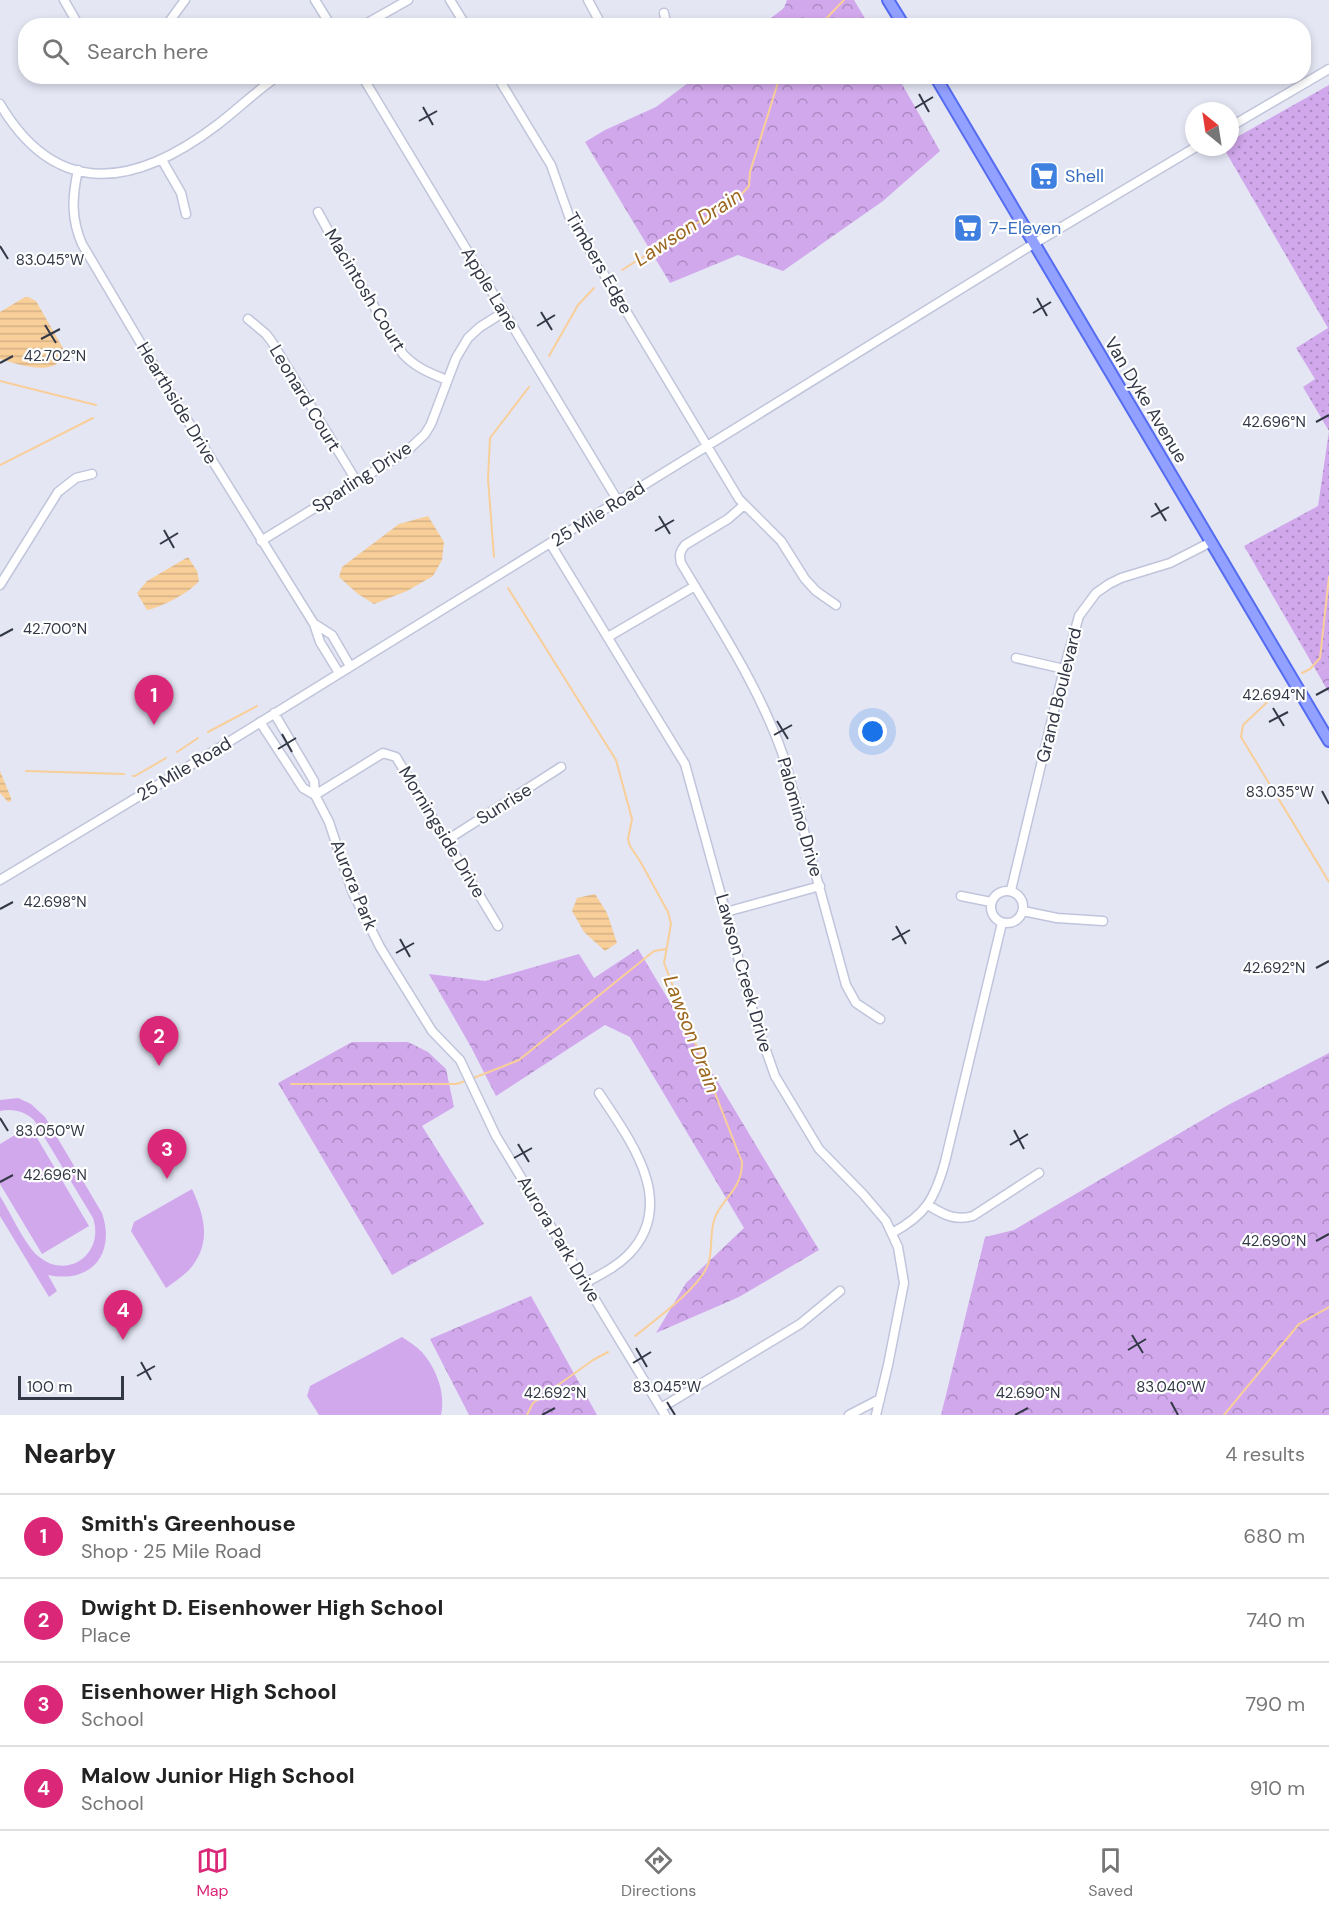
<!DOCTYPE html>
<html lang="en">
<head>
<meta charset="utf-8">
<style>
	body { margin:0; font-family:"DM Sans",sans-serif; background:#f2f2f2; color:#222 }
	.compass { position:absolute; left:1185px; top:102px; width:54px; height:54px; border-radius:50%; background:#fff; box-shadow:0 3px 9px #0003; rotate:330deg }
	.scale { position:absolute; left:18px; bottom:15px; width:106px; box-sizing:border-box; padding-left:6px; border:3px solid #333847; border-top:0; font-size:16px; line-height:21px; white-space:nowrap; color:#333847; -webkit-text-stroke:4px #fff; paint-order:stroke }
	.you { position:absolute; left:873px; top:732px; width:21px; height:21px; margin:-15px; border:4px solid #fff; border-radius:50%; background:#1a73e8; box-shadow:0 0 0 9px #1a73e833 }
	.badge { display:grid; place-items:center; width:39px; height:39px; border-radius:50%; background:#db2777; color:#fff; font-size:20px; font-weight:700 }
	.pin { position:absolute; translate:-50% -50px; filter:drop-shadow(0 2px 3px #0008) }
	.pin::after { content:''; position:absolute; top:32px; width:21px; height:18px; background:inherit; clip-path:polygon(0 0,100% 0,50% 100%) }
	.list { margin:0; padding:0; list-style:none }
	h2 { display:flex; justify-content:space-between; align-items:center; height:78px; margin:0; padding:0 24px; font-size:26px }
	h2 small { font-size:20px; font-weight:400; color:#767676 }
	.list li { display:grid; grid-template-columns:39px 1fr auto; gap:18px; align-items:center; box-sizing:border-box; height:84px; padding:0 24px; border-top:2px solid #e0e0e0 }
	.list b { display:block; font-size:22px; white-space:nowrap }
	.list p { margin:0; font-size:20px; white-space:nowrap; color:#767676 }
	.list em { font-size:20px; font-style:normal; color:#767676 }
	.icon { flex:none; width:33px; height:33px; fill:none; stroke:currentColor; stroke-width:2; stroke-linecap:round; stroke-linejoin:round }
	.map { position:relative; flex:none; width:1329px; height:1415px; overflow:hidden }
	.search { position:absolute; background:#fff; box-shadow:0 3px 9px #0003; left:18px; right:18px; top:18px; height:66px; display:flex; align-items:center; gap:15px; box-sizing:border-box; padding:0 21px; border-radius:24px; color:#767676; font-size:22px }
	.sheet { height:414px; background:#fff }
	nav { display:flex; justify-content:space-around; align-items:center; box-sizing:border-box; height:84px; border-top:2px solid #e0e0e0; background:#fff; font-size:16px; color:#767676 }
	nav a { display:grid; justify-items:center; gap:3px }
	nav .on { color:#db2777 }
	.map>svg:first-child { display:block }
	.grass { fill:url(#grass-dots) }
	.forest { fill:url(#forest-crowns) }
	.pitch { fill:#d2a8ed }
	.water { fill:url(#water-rules) }
	.lines { fill:none; stroke-linecap:round; stroke-linejoin:round }
	.stream { stroke:#f8ce99; stroke-width:2 }
	.minor-casing { stroke:#c0c5db; stroke-width:11 }
	.major-casing { stroke:#556cf1; stroke-width:14 }
	.minor { stroke:#fff; stroke-width:8 }
	.major { stroke:#92a0ff; stroke-width:10 }
	.ticks { fill:none; stroke:#333847; stroke-width:2 }
	.labels { text-anchor:middle; stroke-width:4.5; stroke-linejoin:round; paint-order:stroke }
	.shop-label { font-size:18px; fill:#366cbe; stroke:#fff; text-anchor:start }
	.street-label { font-size:18px; fill:#333847; stroke:#fff }
	.water-label { font-size:20px; font-style:italic; fill:#9b661e; stroke:#fff }
	.ticks-label { font-size:15px; text-anchor:middle; fill:#333847; stroke:#fff; stroke-width:4.5; stroke-linejoin:round; paint-order:stroke }
</style>
</head>
<body>
<div class="map">
<svg width="1329" height="1415" viewBox="0 0 1329 1415">
	<defs>
		<pattern id="grass-dots" width="8" height="8" patternUnits="userSpaceOnUse" patternTransform="scale(1.5)"><rect width="8" height="8" fill="#d2a8ed"/><path d="M2 2h.1M6 6h.1" fill="none" stroke="#ab8ac2" stroke-width="1.8" stroke-linecap="round"/></pattern>
		<pattern id="forest-crowns" width="20" height="18" patternUnits="userSpaceOnUse" patternTransform="scale(1.5)"><rect width="20" height="18" fill="#d2a8ed"/><path d="M2 6a3 3 0 1 1 6 0M12 15a3 3 0 1 1 6 0" fill="none" stroke="#ab8ac2"/></pattern>
		<pattern id="water-rules" width="6" height="5" patternUnits="userSpaceOnUse" patternTransform="scale(1.5)"><rect width="6" height="5" fill="#f8ce99"/><path d="M0 2.5h6" fill="none" stroke="#d5b285"/></pattern>
	</defs>
	<rect width="100%" height="100%" fill="#e4e6f4"/>
	<path class="grass" d="M1329,85V665L1317,672L1244,546L1318,506L1329,431L1303,387L1315,379L1296,348L1328,328L1223,147H1230V141Z"/>
	<path class="forest" d="M787,0H854L869,25H762L784,8Z
		M898,77L940,151L883,201L783,271L738,255L670,283L585,142L605,130L656,107L696,77Z
		M1329,665V693L1317,672Z
		M638,949L819,1250L739,1297L656,1333L686,1283L744,1228L630,1037L605,1025L496,1096L471,1047L429,974L485,981L579,954L594,978Z
		M352,1042H408L428,1052L446,1069L454,1107L422,1126L484,1224L392,1275L278,1083Z
		M1329,1053V1415H941L985,1237L1014,1230L1228,1105Z
		M531,1296L597,1415H469L430,1339Z"/>
	<path class="pitch" d="M18,1098L31,1104L45,1117L102,1213C116,1254 91,1284 48,1275L57,1291L49,1297L0,1216V1196C10,1212 25,1245 38,1256C67,1281 105,1254 93,1218L34,1120C25,1111 12,1108 0,1111V1100Z
		M30,1126L89,1226L42,1254L0,1184V1144Z
		M192,1189C205,1217 212,1244 189,1270C182,1277 173,1283 166,1288L131,1231L134,1222Z
		M402,1337C408,1341 416,1346 422,1352C436,1368 446,1393 441,1415H319L307,1396L310,1386Z"/>
	<path class="water" d="M25,297H28L36,301L64,350C61,380 18,364 0,359V312Z
		M428,516L444,542L442,560L433,576L407,591L374,604L358,594L339,577L342,567L399,524Z
		M188,557L197,571L199,581C189,593 162,607 147,610L137,593L147,581Z
		M0,771L11,798V801L8,802L0,793Z
		M595,894L607,913L617,943L605,951L584,932L572,911L577,898Z"/>
	<g class="lines">
		<path class="stream" d="M819,26L844,0
			M622,270L739,197L749,186L750,172L780,76
			M549,356L578,305L594,288
			M0,381L96,405
			M0,465L93,418
			M494,557L488,479L490,438L529,387
			M508,588L616,760L632,819L628,839L630,846L640,861L668,912L671,924L664,963L742,1162C742,1188 727,1194 716,1215C709,1229 713,1246 709,1261C704,1285 654,1321 635,1336
			M1302,673L1310,669L1320,658L1329,577
			M1280,690L1243,725L1241,737L1329,882
			M208,732L257,706
			M177,752L198,738
			M26,771L124,774
			M133,776H135L166,758
			M471,1079L519,1060L654,951L666,949
			M291,1084H456L466,1081
			M527,1415L533,1403L593,1360L608,1352
			M1224,1415L1299,1324L1329,1307"/>
		<g class="minor-casing">
			<path id="minor" d="M64,0L79,26
				M315,0L331,26
				M450,0L466,26
				M588,0L602,26
				M166,26L185,0
				M362,26L408,0
				M663,26L666,23L664,13
				M362,76L618,501
				M497,76L551,165L569,216L739,499L781,541L805,579L816,591L836,605
				M0,104C58,202 138,185 217,125C238,109 256,91 278,76
				M1230,127L1329,69
				M162,160L181,193L186,214
				M78,170C72,197 71,219 82,244L166,386L314,624L320,642L339,673
				M318,212L330,234L403,354C416,368 430,373 447,380
				M248,319L266,334L272,342L357,482
				M744,505L728,519L685,545C680,551 679,555 681,563C719,627 760,688 784,758L846,985L856,1003L880,1019
				M261,541L407,451L425,434L431,424L456,358L468,338L480,327L504,312
				M550,543L685,764L755,1019L775,1076L819,1149L863,1194L886,1221L898,1247L904,1283L888,1365L876,1415
				M0,585L58,492L76,478L92,474
				M315,624L332,635L350,666
				M608,637L695,586
				M1016,658L1064,669
				M274,713L314,781L315,795L329,822L352,891L380,947L432,1031L460,1060L496,1136L665,1415
				M260,722L303,788L315,795
				M315,795L383,753L396,757L498,926
				M447,840L561,767
				M0,880L214,751L1035,243L1196,147
				M1011,890L1064,669L1079,616L1096,593L1109,584L1121,578L1170,563L1211,542
				M991 907a16 16 0 1 1 32 0a16 16 0 1 1-32 0Z
				M961,896L991,902
				M1023,911L1057,918L1103,921
				M726,912L820,886
				M928,1205C944,1215 955,1221 973,1216L1039,1173
				M892,1233C926,1215 935,1198 945,1162L1002,923
				M585,1283C600,1275 616,1267 628,1255C679,1203 630,1140 599,1093
				M661,1408L800,1324L840,1291
				M849,1415L880,1399"/>
		</g>
		<g class="major-casing">
			<path id="major" d="M888,0L904,26
				M935,76L1329,741"/>
		</g>
		<use href="#minor" class="minor"/>
		<use href="#major" class="major"/>
	</g>
	<path class="ticks" d="M919,94L929,112M423,107L433,125M915,108L933,97M419,121L437,111M0,246L8,259M1037,298L1047,316M541,312L552,330M1033,313L1051,302M45,325L56,343M537,326L555,315M41,339L60,329M0,363L13,356M1316,422L1329,415M1155,503L1166,521M659,516L670,534M1151,517L1169,507M164,530L174,548M655,531L674,520M160,544L178,533M0,636L13,629M1316,695L1329,688M1273,708L1284,726M777,721L788,739M1269,722L1288,712M282,734L292,752M774,735L792,725M278,749L296,738M1322,791L1329,804M0,909L13,902M896,926L906,944M400,939L410,957M892,940L910,930M396,953L414,943M1316,968L1329,961M0,1118L8,1131M1014,1130L1024,1149M518,1144L529,1162M1010,1145L1028,1134M514,1158L532,1148M0,1182L13,1175M1316,1241L1329,1234M1132,1335L1143,1353M636,1348L647,1367M1128,1350L1146,1339M141,1362L151,1380M633,1363L651,1352M137,1376L155,1366M667,1402L675,1415M1171,1402L1178,1415M542,1415L555,1408M1015,1415L1028,1408"/>
	<defs>
		<g id="supermarket-square" transform="scale(1.5)"><rect x="-9" y="-9" width="18" height="18" rx="4" fill="#3f7fe0" stroke="#fff"/><path d="M-6-5.5h2.5l.6 2H6L4.5 2H-2.5L-4.4-4H-6ZM-1.5 3.2a1.3 1.3 0 1 0 .1 0ZM3 3.2a1.3 1.3 0 1 0 .1 0Z" fill="#fff"/></g>
	</defs>
	<g fill-rule="evenodd">
		<use href="#supermarket-square" x="1044" y="176"/>
		<use href="#supermarket-square" x="968" y="228"/>
	</g>
	<g class="labels">
		<g class="shop-label">
			<text x="1065" y="182">Shell</text>
			<text x="989" y="234">7-Eleven</text>
		</g>
		<g class="street-label">
			<text transform="translate(599 263) rotate(60)" y="6">Timbers Edge</text>
			<text transform="translate(490 289) rotate(59)" y="6">Apple Lane</text>
			<text transform="translate(365 290) rotate(59)" y="6">Macintosh Court</text>
			<text transform="translate(305 398) rotate(59)" y="6">Leonard Court</text>
			<text transform="translate(1146 400) rotate(59)" y="6">Van Dyke Avenue</text>
			<text transform="translate(177 403) rotate(59)" y="6">Hearthside Drive</text>
			<text transform="translate(362 477) rotate(-33)" y="6">Sparling Drive</text>
			<text transform="translate(598 514) rotate(-32)" y="6">25 Mile Road</text>
			<text transform="translate(1059 695) rotate(-76)" y="6">Grand Boulevard</text>
			<text transform="translate(184 769) rotate(-31)" y="6">25 Mile Road</text>
			<text transform="translate(504 804) rotate(-32)" y="6">Sunrise</text>
			<text transform="translate(800 817) rotate(74)" y="6">Palomino Drive</text>
			<text transform="translate(442 832) rotate(59)" y="6">Morningside Drive</text>
			<text transform="translate(354 885) rotate(68)" y="6">Aurora Park</text>
			<text transform="translate(744 973) rotate(74)" y="6">Lawson Creek Drive</text>
			<text transform="translate(559 1239) rotate(59)" y="6">Aurora Park Drive</text>
		</g>
		<g class="water-label">
			<text transform="translate(688 227) rotate(-33)" y="7">Lawson Drain</text>
			<text transform="translate(692 1034) rotate(69)" y="7">Lawson Drain</text>
		</g>
	</g>
	<g class="ticks-label">
		<text x="50" y="265">83.045°W</text>
		<text x="55" y="361">42.702°N</text>
		<text x="1274" y="427">42.696°N</text>
		<text x="55" y="634">42.700°N</text>
		<text x="1274" y="700">42.694°N</text>
		<text x="1280" y="797">83.035°W</text>
		<text x="55" y="907">42.698°N</text>
		<text x="1274" y="973">42.692°N</text>
		<text x="50" y="1136">83.050°W</text>
		<text x="55" y="1180">42.696°N</text>
		<text x="1274" y="1246">42.690°N</text>
		<text x="667" y="1392">83.045°W</text>
		<text x="1171" y="1392">83.040°W</text>
		<text x="555" y="1398">42.692°N</text>
		<text x="1028" y="1398">42.690°N</text>
	</g>
</svg>
<svg class="compass" viewBox="-18 -18 36 36"><path d="M0-13l5 13h-10z" fill="#e53935"/><path d="M0 13l5-13h-10z" fill="#767676"/></svg>
<div class="scale">100 m</div>
<div class="you"></div>
<div class="pin badge" style="left:154px;top:725px">1</div>
<div class="pin badge" style="left:159px;top:1066px">2</div>
<div class="pin badge" style="left:167px;top:1179px">3</div>
<div class="pin badge" style="left:123px;top:1340px">4</div>
<div class="search"><svg class="icon" aria-label="search" viewBox="0 0 24 24"><circle cx="10" cy="10" r="6"/><path d="M15 15l6 6"/></svg>Search here</div>
</div>
<section class="sheet">
<h2>Nearby<small>4 results</small></h2>
<ul class="list">
<li><span class="badge">1</span><div><b>Smith's Greenhouse</b><p>Shop · 25 Mile Road</p></div><em>680 m</em></li>
<li><span class="badge">2</span><div><b>Dwight D. Eisenhower High School</b><p>Place</p></div><em>740 m</em></li>
<li><span class="badge">3</span><div><b>Eisenhower High School</b><p>School</p></div><em>790 m</em></li>
<li><span class="badge">4</span><div><b>Malow Junior High School</b><p>School</p></div><em>910 m</em></li>
</ul>
</section>
<nav>
<a class="on"><svg class="icon" aria-label="map" viewBox="0 0 24 24"><path d="M3 6l6-2 6 2 6-2v14l-6 2-6-2-6 2zM9 4v14M15 6v14"/></svg>Map</a>
<a><svg class="icon" aria-label="directions" viewBox="0 0 24 24"><path d="M12 3l9 9-9 9-9-9zM9 14v-3h6M13 9l2 2-2 2"/></svg>Directions</a>
<a><svg class="icon" aria-label="saved" viewBox="0 0 24 24"><path d="M7 4h10v16l-5-4-5 4z"/></svg>Saved</a>
</nav>
</body>
</html>
